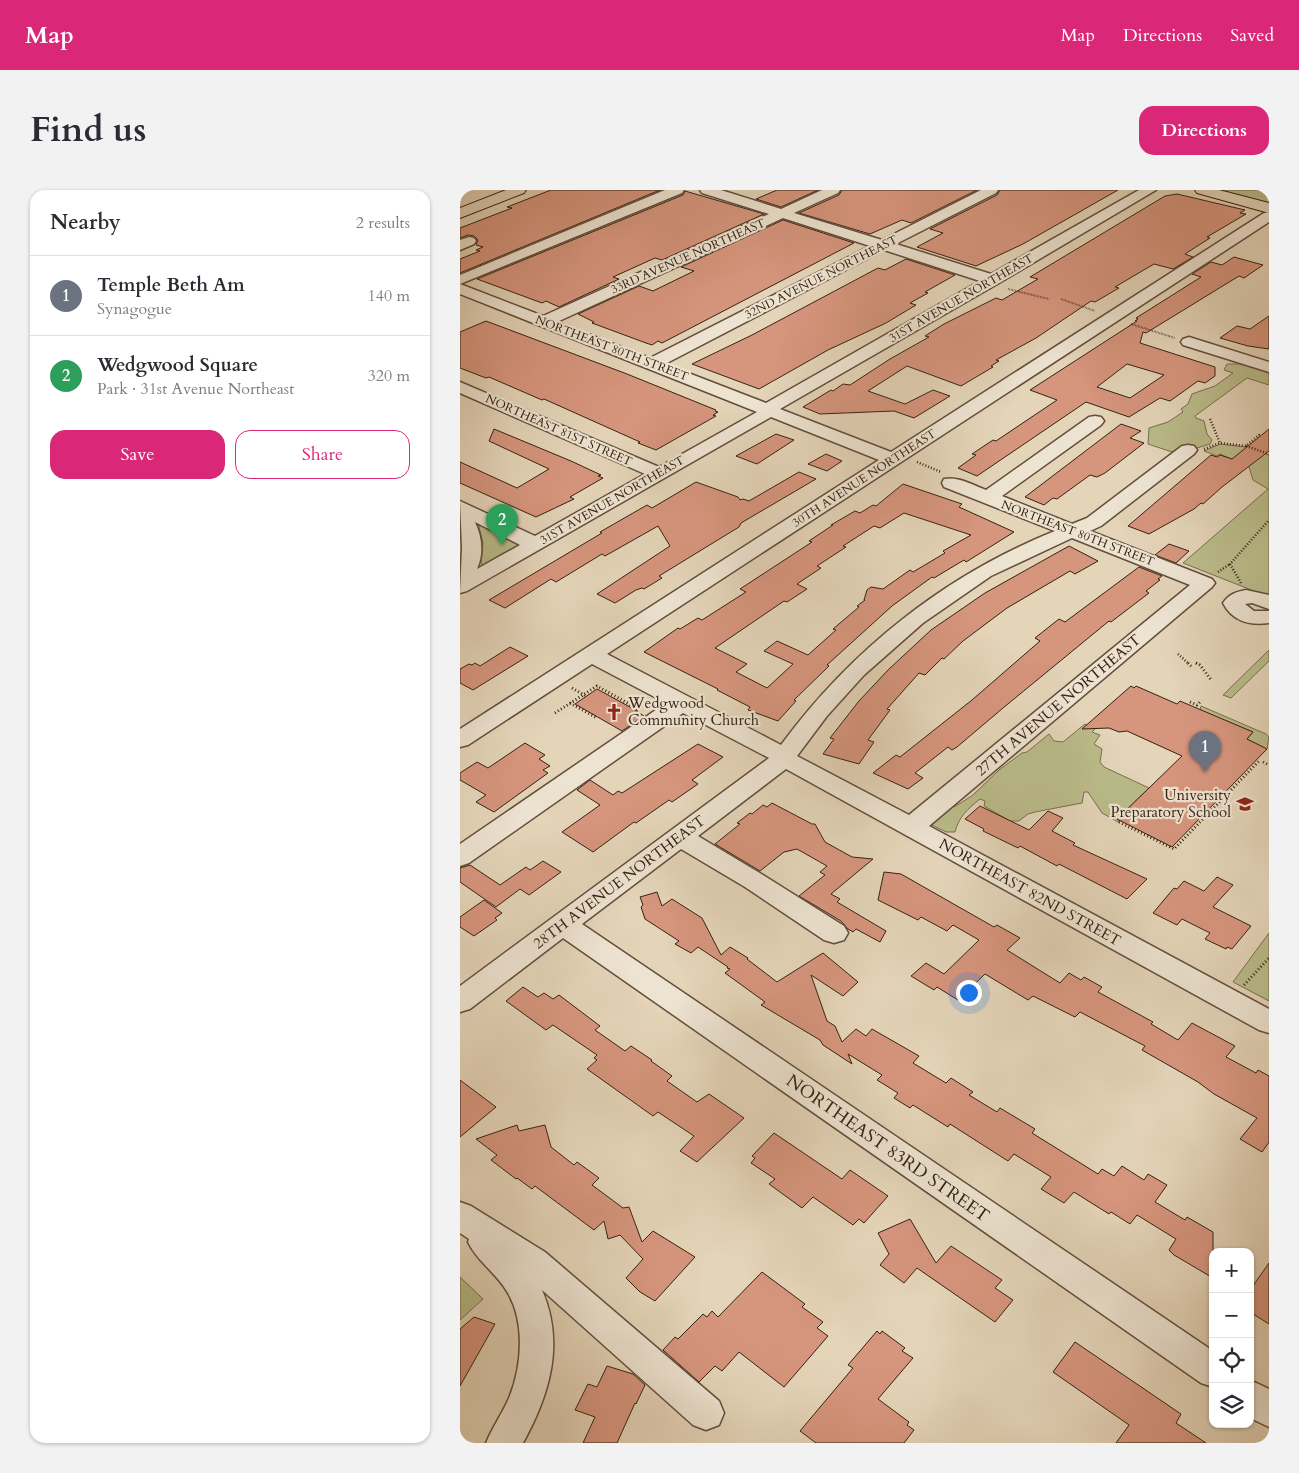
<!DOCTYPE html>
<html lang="en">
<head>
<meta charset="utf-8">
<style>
	body { margin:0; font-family:Cardo,serif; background:#f2f2f3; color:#2b2b33 }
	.controls { position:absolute; right:15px; bottom:15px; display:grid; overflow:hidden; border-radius:10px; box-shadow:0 1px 4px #0004 }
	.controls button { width:45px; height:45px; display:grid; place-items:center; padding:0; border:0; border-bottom:1px solid #e1e1e2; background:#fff; color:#2b2b33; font:25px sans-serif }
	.you { position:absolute; left:508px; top:802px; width:18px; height:18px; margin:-12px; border:4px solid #fff; border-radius:50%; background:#1a73e8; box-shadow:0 0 0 8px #1a73e833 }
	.badge { display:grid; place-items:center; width:32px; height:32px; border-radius:50%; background:#db2777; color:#fff; font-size:16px; font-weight:700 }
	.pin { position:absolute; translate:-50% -41px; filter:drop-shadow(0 1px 2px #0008) }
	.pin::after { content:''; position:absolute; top:26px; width:18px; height:15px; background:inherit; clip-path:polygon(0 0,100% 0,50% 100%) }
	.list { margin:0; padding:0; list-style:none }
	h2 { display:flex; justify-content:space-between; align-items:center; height:65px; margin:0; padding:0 20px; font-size:21px }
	h2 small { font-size:16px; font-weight:400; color:#7c7c81 }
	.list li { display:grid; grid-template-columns:32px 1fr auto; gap:15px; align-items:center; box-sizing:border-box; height:80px; padding:0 20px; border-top:1px solid #e1e1e2 }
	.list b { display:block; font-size:19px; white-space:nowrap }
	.list p { margin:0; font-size:16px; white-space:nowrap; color:#7c7c81 }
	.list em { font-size:16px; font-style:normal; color:#7c7c81 }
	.actions { display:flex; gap:10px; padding:15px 20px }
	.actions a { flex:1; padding:11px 0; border:1px solid #db2777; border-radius:15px; text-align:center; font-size:18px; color:#db2777 }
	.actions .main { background:#db2777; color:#fff }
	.icon { flex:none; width:28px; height:28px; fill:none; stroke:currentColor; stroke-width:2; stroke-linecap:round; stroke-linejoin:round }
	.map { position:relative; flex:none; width:809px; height:1253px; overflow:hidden; border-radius:15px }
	header { display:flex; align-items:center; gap:30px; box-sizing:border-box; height:70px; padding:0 25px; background:#db2777; color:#fff }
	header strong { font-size:24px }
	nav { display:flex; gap:28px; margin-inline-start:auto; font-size:18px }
	.intro { display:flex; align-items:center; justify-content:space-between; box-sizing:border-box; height:120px; padding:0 30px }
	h1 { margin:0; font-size:35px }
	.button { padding:12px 22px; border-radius:15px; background:#db2777; color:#fff; font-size:18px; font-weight:700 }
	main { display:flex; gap:30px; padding:0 30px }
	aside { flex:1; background:#fff; border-radius:15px; box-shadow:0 1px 4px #0004 }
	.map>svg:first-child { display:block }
	.green { fill:#babb8a; stroke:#786e4e }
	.building { fill:#d6957d; stroke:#362212; fill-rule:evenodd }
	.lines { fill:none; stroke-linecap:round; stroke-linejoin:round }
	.minor-casing { stroke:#624e3c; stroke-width:3 }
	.major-casing { stroke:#362212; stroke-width:2 }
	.path-far2 { stroke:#362212; stroke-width:2; stroke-dasharray:0.5 1; stroke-linecap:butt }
	.path-far1 { stroke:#362212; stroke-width:2.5; stroke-dasharray:1 2; stroke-linecap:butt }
	.path { stroke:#362212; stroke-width:3; stroke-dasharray:1 2.5; stroke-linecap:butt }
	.minor { fill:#ede3d1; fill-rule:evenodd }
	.major { fill:#e4d4b8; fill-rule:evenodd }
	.labels { text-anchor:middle; stroke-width:4.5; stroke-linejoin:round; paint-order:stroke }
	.far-street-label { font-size:12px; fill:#362212; stroke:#ede3d1 }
	.poi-label { font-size:15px; fill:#362212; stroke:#ede3d1; text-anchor:start }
	.street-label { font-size:15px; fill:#362212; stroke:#ede3d1 }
	.near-street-label { font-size:18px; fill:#362212; stroke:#ede3d1 }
</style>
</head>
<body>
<header>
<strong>Map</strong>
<nav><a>Map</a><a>Directions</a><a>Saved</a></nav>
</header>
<div class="intro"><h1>Find us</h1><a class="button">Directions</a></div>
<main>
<aside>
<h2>Nearby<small>2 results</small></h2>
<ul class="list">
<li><span class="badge" style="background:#6b7280">1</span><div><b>Temple Beth Am</b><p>Synagogue</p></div><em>140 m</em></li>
<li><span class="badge" style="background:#2e9e5b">2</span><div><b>Wedgwood Square</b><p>Park · 31st Avenue Northeast</p></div><em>320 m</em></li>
</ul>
<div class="actions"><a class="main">Save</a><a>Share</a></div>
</aside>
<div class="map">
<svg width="809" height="1253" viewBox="0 0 809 1253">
	<rect width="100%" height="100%" fill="#e4d4b8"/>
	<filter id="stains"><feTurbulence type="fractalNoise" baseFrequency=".004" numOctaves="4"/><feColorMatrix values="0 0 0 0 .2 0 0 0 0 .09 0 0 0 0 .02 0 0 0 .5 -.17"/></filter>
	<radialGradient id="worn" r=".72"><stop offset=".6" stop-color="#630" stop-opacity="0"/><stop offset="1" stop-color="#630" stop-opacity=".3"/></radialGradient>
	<path class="green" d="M760,0H809V13Z
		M767,174H783L809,181V195L787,188L735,226L736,228L744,231L747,244L752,250L750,254L737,258L724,257L712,262L688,254L689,238L708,232L723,222L721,219L728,214L732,204L755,196L773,183L764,180Z
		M760,254L786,257L809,265V407L723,373L808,299L793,290L789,277L760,264L757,266L744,261Z
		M22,335L61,355L26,375L21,374L23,353L19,337Z
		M809,460V471L771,508L763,505Z
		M741,516L806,544L809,547L807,559L787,549L793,542L767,531L763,535L740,520Z
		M625,534L635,539L632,542L640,545L634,554L642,559L640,572L644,577L689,598L657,629L660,631L658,632L642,623L628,602H624L622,613L575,622L568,624L559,631H550L524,616L525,611L520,609C508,619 499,626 495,642H486L472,635V628L483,621L496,616L513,605L539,580L562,563L567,562L589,544L594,551L603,552Z
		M809,743V811L773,792Z
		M0,1087L23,1109L0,1130Z"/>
	<path class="building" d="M91,0H200L0,83V69L20,61L16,60L23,57L16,55L18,50L14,46L8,45L0,48V38L52,18L47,17Z
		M317,0H358L321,17L296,9Z
		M382,0H517L451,33L442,30L410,44L339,23L379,5Z
		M540,0H658L563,54L516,76L457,57L483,43L470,39L537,5Z
		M225,1L304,24L202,70L195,68L153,87L159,89L99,117L86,111L82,113L17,89L223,5Z
		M717,4L785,20L780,23L786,24L747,47L750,48L725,64L733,67L713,79L694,74L655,97L659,98L635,112L631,111L576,148L536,170L539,171L531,176L533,177L501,196L447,176L408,201L445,214L473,200L490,206L454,228L434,221L360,224L343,217L371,200L373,201L383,194L390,195L430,169L469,147L465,146L484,134L536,108L542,110L578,89L570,87L705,6Z
		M323,30L394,53L202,153L198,151L192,155L186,153L132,133L134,132L118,124L179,96L193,101L234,81L221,77Z
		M774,67L803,75L784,88L779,86L686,143L683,142L680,153L755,177V186L745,193L738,191L710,211L700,208L669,227L626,212L517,286L498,278L516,265L512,264L533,250L536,251L597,210L570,200L677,131H675L678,129L676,128L741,87L732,84L751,72L762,75ZM667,174L704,185L670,208L637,197Z
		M446,69L495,85L465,102L468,103L450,113L456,115L426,133L368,160L299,199L232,174L292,145L418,78L425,80Z
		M809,126V159L788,156L760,148L777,136L790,139Z
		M26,131L167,184L256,220L255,221L258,222L253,225L256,226L196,260L178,253L180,252L84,209L82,210L29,187L26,188L0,178V142Z
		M661,234L681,241L670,248L684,253L645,283L637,287L630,285L597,309L593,308L584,315L565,307Z
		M34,239L111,271L141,285L138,286L143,288L110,307L114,309L76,327L0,293V272L57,298L89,279L29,251Z
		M809,239V261L762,297L743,314L741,313L734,319L689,344L668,336L751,265L757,267L760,265L772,269Z
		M316,244L334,250L297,274L276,266Z
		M366,264L382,271L367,281L348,274Z
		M339,282L356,289L281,333L279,337L199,386L202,388L184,399L182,398L176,400L155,413L137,404L210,356L198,336L145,366L142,364L96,392L91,389L45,418L29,410L142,343L140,342L187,315L192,318L236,292L278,307L280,310L283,309L289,311Z
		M443,294L502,314L499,317L554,342L506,372L504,370L474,388L472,387L432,416L367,475L369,476L334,510L336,511L318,531L288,520L290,517L257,500L258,499L184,462L218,438L220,439L238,428L242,430L286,402L280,399L352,352L349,351L373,335H371L395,321L400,323L413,315L416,316ZM444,323L511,345L483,361L485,363L453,382L450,380L423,399L411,397L407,400L404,410H405L397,416L399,417L373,439L376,440L348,465L317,451L304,461L333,474L307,498L276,482L287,474L255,458L324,411L327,412L347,399L337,394L361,378L357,376L386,357L383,356L414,336L420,338Z
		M709,354L729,361L716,373L695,365Z
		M609,356L638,371L615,384L610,381L547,418L503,451L484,469L482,468L465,485L459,483L427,519L430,520L408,550L414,552L399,574L363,564L374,549L370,548L399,511L428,480L471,440L525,403Z
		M679,377L702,386L698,389L700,390L686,401L689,403L651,432L649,431L543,518L497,557L492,560L488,557L455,583L463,588L448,599L413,583L436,565L440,567L512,510L580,451L575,448L599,429L605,432Z
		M50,457L68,466L13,500L0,493V479L9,474L12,475L15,473L20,476Z
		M671,496L674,498L676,496L717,514L720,511L793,542L787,549L807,559L712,657L657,629L722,566L667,541L659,542L649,538L622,539Z
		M137,499L170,517L184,526L162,541L115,514Z
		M65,553L85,565L79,569L90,576L83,580L88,583L34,622L16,612L26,605L0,590V583L17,572L28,578Z
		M238,554L263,567L232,590L238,594L212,612L209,610L176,633L174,632L133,662L102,642L140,615L117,600L130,590L153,605L158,601L162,603Z
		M312,613L352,634H355L365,652L392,667L413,669L371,704L380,709L377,712L426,741L420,752L396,739L393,742L388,739L381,731L339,706L365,685L360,682L367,676L337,659L324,662L300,681L255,654L280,634L277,633L290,623L292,624L303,615L307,617Z
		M520,616L569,640L588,621L603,628L592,641L615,653L613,655L687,689L667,709L599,674L597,676L560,656L558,658L523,641L524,639L505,629Z
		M83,671L101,682L69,705L60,699L36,717L0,692V678L10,675L40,695L66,677L70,680Z
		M424,682L441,684L534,737L537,735L560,748L547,760L600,793L609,783L621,790L624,787L642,797L638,802L693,832L691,834L718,850L732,833L775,856L766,867L796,883L798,880L809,886V952L802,962L780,949L797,928L754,904L738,892L682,860L685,856L620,822L615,827L573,806L568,810L525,784L498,810L477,797L474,800L451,786L466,773L484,784L519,750L493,735L487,741L461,727L458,730L418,710Z
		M757,687L773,695L753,717L791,736L772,759L767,757L766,759L745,749L750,743L722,729L717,735L693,723L714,698L717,699L724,691L744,701Z
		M197,702L202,716L212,709L242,728L261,765L270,757L288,768L287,769L317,792L363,763L398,792L383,806L351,785L367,831L375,836L382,852L396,839L406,846L412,839L459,866L453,873L486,893L491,888L513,902L509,905L537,922L540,918L575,939L572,943L638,984L642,979L654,986L662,976L684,990L688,984L707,995L695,1012L725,1030L727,1027L753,1042V1088L714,1065L709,1060L716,1049L677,1025L670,1034L651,1022L649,1024L614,1002L604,1013L581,999L591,987L554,964L548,971L490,934L488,937L453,915L450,918L434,908L438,903L417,890L422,885L388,864L392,874L363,855L360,850L301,815L305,812L265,783L270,779L267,778L268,777L238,757L231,763L215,754L219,751L185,729L181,717L183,715L180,707Z
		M24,710L42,723L35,728L37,730L14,746L0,737V727Z
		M63,797L78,807L84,803L93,809L99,805L140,836L135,840L165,861L171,856L192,870L191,871L212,886L207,891L237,912L249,904L284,928L237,972L220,961L234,946L198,922L193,926L127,879L137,870L134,868L137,865L93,835L86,840L46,811Z
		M0,890L36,917L0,947Z
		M57,935L59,941L85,935L91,957L114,975L117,972L139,988L132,995L163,1018L169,1017L182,1052L193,1041L235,1067L195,1111L180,1102L166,1088L183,1069L160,1045L148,1049L144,1031L134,1040L75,996L72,999L57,988L56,989L31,970L37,965L16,949Z
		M314,943L382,989L390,980L428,1006L404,1033L399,1029L393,1035L353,1007L342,1018L309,994L315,989L291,973L295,968L292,966Z
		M450,1029L476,1073L491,1056L542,1090L535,1098L553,1110L535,1132L457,1078L444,1093L420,1075L429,1064L418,1043Z
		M809,1073V1134L790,1122V1100Z
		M302,1082L345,1114L342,1117L363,1132L357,1138L368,1146L324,1197L279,1162L262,1181L255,1176L239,1192L203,1160L215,1147L218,1149L243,1124L247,1127L252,1121L258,1127Z
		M14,1127L35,1134L0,1196V1139Z
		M417,1141L420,1144L422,1141L445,1158L442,1161L453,1168L418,1209L449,1232L447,1235L454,1240L444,1253H356L340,1241L393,1178L388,1175Z
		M615,1152L721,1224L716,1233L746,1253H656L669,1235L593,1182Z
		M147,1176L173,1184L185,1195L176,1214L175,1213L157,1253H123L135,1227L115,1220L128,1194L137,1197Z"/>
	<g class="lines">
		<g class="minor-casing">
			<path id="minor" d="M205,0H224L222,3L0,94L83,126L309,24L242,3L240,0H261L321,19L362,0H380L378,3L334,23L422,50L521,0H538L536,3L436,54L531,84L679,0H696L539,93L320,219L431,262L804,23L809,22V32L147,464L321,555C391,460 485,385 595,341L484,297L482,293L484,289C498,286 513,295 526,300L629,227L635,226L641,227L644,231L641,235L542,306L612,334L627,328L722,256L728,255L734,256L737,260L734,264L641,336L630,341L752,389L755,393L752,397L469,636L809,819V843L799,840L326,579L238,646L303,685L384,736L388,743L384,750L374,753L364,750L285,697L221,659L122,734L753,1161V1197L741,1193L103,748L10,819L0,822V796L309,568L223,523L9,673L0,676V654L206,513L132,474L8,555L0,557V539L419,270L311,227L7,401L0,403L2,357L0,311L75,346L185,284L0,203V192L199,277L297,222L0,104V85ZM323,28L410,56L190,168L97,132ZM424,60L520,91L306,213L205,174ZM15,332L60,355L17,379C24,363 22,347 15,332ZM612,348L730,395L449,625L337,566L367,526L404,485L463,433L531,386Z
				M9,47L14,48L16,51L14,54L0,60V50Z
				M729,147L809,172V182L723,155L721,152L723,149Z
				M786,400L809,405V419L792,413L785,414L794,421H809V433C790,436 772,431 763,413C769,404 776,402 786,400Z
				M0,1012L11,1016L85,1062L259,1211L264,1223L259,1235L246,1240L233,1235L82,1100C105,1153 90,1204 63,1253H26C32,1238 42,1224 49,1208C62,1177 66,1130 46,1100C35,1082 17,1071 8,1052L9,1049L0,1043Z
				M790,1190L809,1199V1237L790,1228Z"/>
		</g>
		<g class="major-casing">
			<path id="major" d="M46,0H66L64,3L0,28V18Z
				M735,0H759L809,13V23L737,3Z"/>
		</g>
		<path class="path-far2" d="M548,99L589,109
			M601,109L635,121
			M671,134L715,148"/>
		<path class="path-far1" d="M750,229L760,253
			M786,256L809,264
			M744,259L760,253L786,256L799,245L801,246
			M457,272L481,282
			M758,382L770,374
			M781,393L770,374L809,330
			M718,464L729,474
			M736,473L739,474"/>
		<path class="path" d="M728,473L732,477
			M736,473L740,475L752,491
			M112,498L126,506
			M730,512L737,515L740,512
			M110,513L137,528
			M95,523L137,496L178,519L176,520
			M803,572L809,575
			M659,632L714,659L799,571
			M784,795L809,768"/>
		<use href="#minor" class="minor"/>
		<use href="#major" class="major"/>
	</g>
	<defs>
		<g id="church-bare" transform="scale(1.35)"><path d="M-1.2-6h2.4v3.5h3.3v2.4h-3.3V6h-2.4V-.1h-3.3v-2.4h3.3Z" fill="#8f2418" stroke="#ede3d1" stroke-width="2.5" paint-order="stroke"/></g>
		<g id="school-bare" transform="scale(1.35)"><path d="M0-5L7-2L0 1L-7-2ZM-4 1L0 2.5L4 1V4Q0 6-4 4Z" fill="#8f2418" stroke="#ede3d1" stroke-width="2.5" paint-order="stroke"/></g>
	</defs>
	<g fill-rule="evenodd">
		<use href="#church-bare" x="154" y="522"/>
		<use href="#school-bare" x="785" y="614"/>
	</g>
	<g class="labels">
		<g class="far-street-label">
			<text transform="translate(228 66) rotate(-24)" y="4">33RD AVENUE NORTHEAST</text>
			<text transform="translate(361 87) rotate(-27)" y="4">32ND AVENUE NORTHEAST</text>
			<text transform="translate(501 108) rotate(-30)" y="4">31ST AVENUE NORTHEAST</text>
			<text transform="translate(152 158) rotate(21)" y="4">NORTHEAST 80TH STREET</text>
			<text transform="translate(99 240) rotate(24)" y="4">NORTHEAST 81ST STREET</text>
			<text transform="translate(404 288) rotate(-33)" y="4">30TH AVENUE NORTHEAST</text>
			<text transform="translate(152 310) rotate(-30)" y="4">31ST AVENUE NORTHEAST</text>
			<text transform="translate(618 343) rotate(21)" y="4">NORTHEAST 80TH STREET</text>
		</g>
		<g class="poi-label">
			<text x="168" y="518">Wedgwood<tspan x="168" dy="17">Community Church</tspan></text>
			<text x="771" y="610" text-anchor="end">University<tspan x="771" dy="17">Preparatory School</tspan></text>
		</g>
		<g class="street-label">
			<text transform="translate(598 515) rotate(-40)" y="5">27TH AVENUE NORTHEAST</text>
			<text transform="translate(159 692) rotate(-37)" y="5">28TH AVENUE NORTHEAST</text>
			<text transform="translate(570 702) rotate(29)" y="5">NORTHEAST 82ND STREET</text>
		</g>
		<g class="near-street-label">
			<text transform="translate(428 958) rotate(35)" y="6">NORTHEAST 83RD STREET</text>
		</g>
	</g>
	<rect width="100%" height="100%" filter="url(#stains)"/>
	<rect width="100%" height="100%" fill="url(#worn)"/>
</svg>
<div class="controls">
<button>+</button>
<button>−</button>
<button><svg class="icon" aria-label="locate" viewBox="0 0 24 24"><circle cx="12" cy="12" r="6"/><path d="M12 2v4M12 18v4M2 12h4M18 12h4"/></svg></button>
<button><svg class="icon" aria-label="layers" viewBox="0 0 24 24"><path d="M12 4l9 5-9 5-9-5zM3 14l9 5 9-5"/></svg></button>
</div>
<div class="you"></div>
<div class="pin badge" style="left:745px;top:582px;background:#6b7280">1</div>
<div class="pin badge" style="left:42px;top:355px;background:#2e9e5b">2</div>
</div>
</main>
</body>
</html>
